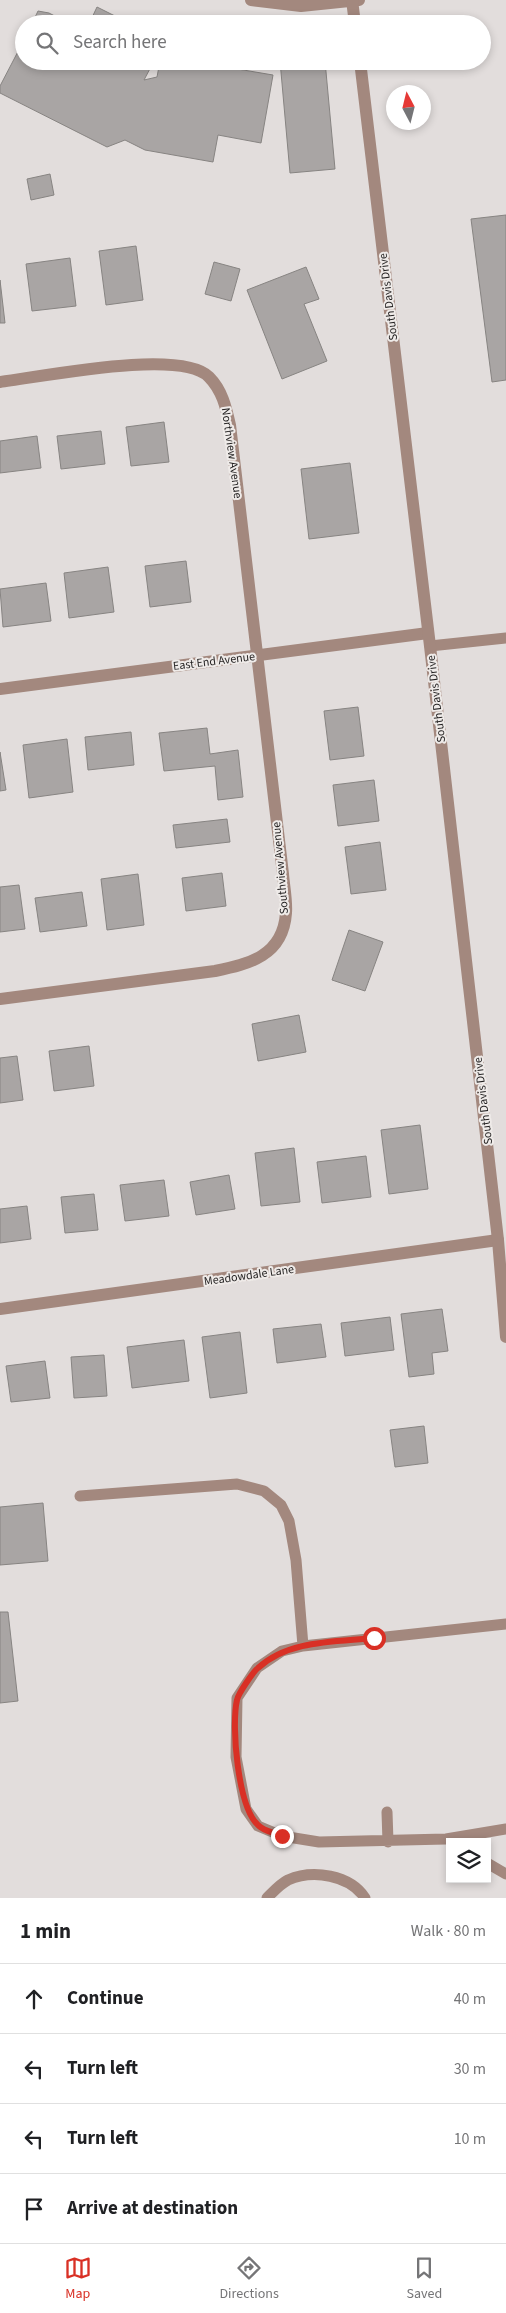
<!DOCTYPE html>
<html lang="en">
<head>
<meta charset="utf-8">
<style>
	body { margin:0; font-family:"Source Sans 3",sans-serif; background:#f2f2f2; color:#202124 }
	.controls { position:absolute; right:15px; bottom:15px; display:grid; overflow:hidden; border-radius:0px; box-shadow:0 2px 8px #0003 }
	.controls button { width:45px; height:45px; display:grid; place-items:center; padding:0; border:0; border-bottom:1px solid #e0e0e0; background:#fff; color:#202124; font:25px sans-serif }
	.compass { position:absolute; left:386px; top:85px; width:45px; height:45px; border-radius:50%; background:#fff; box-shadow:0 2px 8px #0003; rotate:353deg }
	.stop { position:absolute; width:15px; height:15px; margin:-11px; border:4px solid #d93025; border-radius:50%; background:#fff }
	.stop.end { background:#d93025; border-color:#fff; box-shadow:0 1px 5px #0008 }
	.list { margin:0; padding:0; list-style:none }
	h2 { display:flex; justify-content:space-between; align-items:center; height:65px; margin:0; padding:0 20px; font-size:21px }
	h2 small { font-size:16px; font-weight:400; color:#757577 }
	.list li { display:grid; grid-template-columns:32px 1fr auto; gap:15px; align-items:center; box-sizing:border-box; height:70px; padding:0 20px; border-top:1px solid #e0e0e0 }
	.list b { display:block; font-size:19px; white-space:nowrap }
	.list em { font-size:16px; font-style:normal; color:#757577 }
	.icon { flex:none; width:28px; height:28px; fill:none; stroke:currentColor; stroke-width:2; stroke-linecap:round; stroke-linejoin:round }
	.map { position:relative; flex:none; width:506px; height:1898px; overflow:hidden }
	.search { position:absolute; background:#fff; box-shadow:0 2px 8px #0003; left:15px; right:15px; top:15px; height:55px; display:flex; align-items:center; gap:12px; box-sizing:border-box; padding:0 18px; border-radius:28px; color:#757577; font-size:19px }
	.sheet { height:345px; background:#fff }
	nav { display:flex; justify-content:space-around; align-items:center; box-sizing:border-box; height:70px; border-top:1px solid #e0e0e0; background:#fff; font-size:14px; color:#757577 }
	nav a { display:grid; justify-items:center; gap:2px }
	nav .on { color:#d93025 }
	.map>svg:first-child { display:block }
	.building { fill:#a9a5a4; stroke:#878482 }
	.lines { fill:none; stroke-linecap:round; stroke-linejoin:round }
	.service { stroke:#a3887e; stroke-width:11 }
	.minor { stroke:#a3887e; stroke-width:12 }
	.tertiary { stroke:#a3887e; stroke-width:12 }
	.route { stroke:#d93025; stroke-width:6 }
	.labels { text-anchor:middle; stroke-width:4; stroke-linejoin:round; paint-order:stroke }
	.street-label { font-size:12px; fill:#211f1f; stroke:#efebe9 }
</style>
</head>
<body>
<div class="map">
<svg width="506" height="1898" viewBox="0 0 506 1898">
	<rect width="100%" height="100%" fill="#e2dddc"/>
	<path class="building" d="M97,7L131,24H89Z
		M38,11L49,13L70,24H32Z
		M24,40V61H154L144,80L157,77L160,61H190L273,75L261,143L218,135L213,162L145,150L125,140L107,147L0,93V86Z
		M280,61H325L335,169L290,173Z
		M50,174L54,195L31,200L27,179Z
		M506,215V380L492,382L471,219Z
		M136,246L143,300L106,305L99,251Z
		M70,258L76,306L32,311L26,264Z
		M214,262L240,269L231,301L205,294Z
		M306,267L319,299L304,304L327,361L282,379L247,290Z
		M0,280L5,323H0Z
		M164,422L169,462L131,466L126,427Z
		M101,431L105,464L61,469L57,436Z
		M37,436L41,468L0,473V441Z
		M350,463L359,533L309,539L301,469Z
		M186,561L191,602L150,607L145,566Z
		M108,567L114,612L69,618L64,573Z
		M46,583L51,621L3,627L0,589Z
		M358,707L364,756L330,760L324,711Z
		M207,728L210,754L238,750L243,797L218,800L215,766L164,771L159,733Z
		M131,732L134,765L88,770L85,737Z
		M67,739L73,792L29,798L23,745Z
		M0,752L6,790L0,791Z
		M374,780L379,821L338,826L333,785Z
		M227,819L230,842L176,848L173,825Z
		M380,842L386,890L351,894L345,847Z
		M222,873L226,906L186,911L182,878Z
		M138,874L144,925L107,930L101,879Z
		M19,885L25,929L0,932V887Z
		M82,892L87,926L40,932L35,898Z
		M349,930L383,942L365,991L332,980Z
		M299,1015L306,1052L258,1061L252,1024Z
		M89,1046L94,1086L54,1091L49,1051Z
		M17,1056L23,1100L0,1103V1058Z
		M420,1125L428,1189L389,1194L381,1130Z
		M294,1148L300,1202L261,1206L255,1153Z
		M366,1156L371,1197L322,1203L317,1162Z
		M229,1175L235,1209L196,1215L190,1182Z
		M164,1180L169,1216L125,1221L120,1185Z
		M94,1194L98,1230L65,1233L61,1197Z
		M27,1206L31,1239L0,1243V1209Z
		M442,1309L448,1351L432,1353L434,1374L409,1377L401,1314Z
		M390,1317L394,1350L345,1356L341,1323Z
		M321,1324L326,1357L277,1363L273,1329Z
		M240,1332L247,1393L210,1398L202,1337Z
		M184,1340L189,1381L132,1388L127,1347Z
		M104,1355L107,1396L74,1398L71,1357Z
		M45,1361L50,1398L11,1402L6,1366Z
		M424,1426L428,1463L395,1467L390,1430Z
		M43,1503L48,1561L0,1565V1507Z
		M0,1612H8L18,1701L0,1703Z"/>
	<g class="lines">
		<path class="service" d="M430,646L506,638
			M80,1496L237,1484L264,1491L281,1505L289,1521L296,1560L303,1646
			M506,1624L303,1646L282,1651L257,1668L237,1698L236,1757L246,1809L258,1826L282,1836L319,1842L446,1839L506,1829
			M387,1812L388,1842
			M487,1863L506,1874
			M267,1898C273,1892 280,1884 288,1880C313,1869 350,1875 365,1898"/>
		<path class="minor" d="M251,0L301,6L359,0
			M0,382C41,377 181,348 209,377C222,390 226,407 230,425L283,874C284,887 287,901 286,913C283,956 249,964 215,971L0,999
			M0,689L428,633
			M0,1309L498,1240"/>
		<path class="tertiary" d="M352,0L355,24
			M360,61L430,646L498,1240L506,1337"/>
	</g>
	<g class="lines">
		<path class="route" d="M282,1836C275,1833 263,1831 258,1825C238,1807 231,1726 237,1700C238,1694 253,1672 258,1668C288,1640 335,1642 374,1638"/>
	</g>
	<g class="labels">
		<g class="street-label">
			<text transform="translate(388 297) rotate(-97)" y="4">South Davis Drive</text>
			<text transform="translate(232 453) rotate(82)" y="4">Northview Avenue</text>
			<text transform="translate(214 661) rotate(-7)" y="4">East End Avenue</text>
			<text transform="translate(436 699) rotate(-97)" y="4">South Davis Drive</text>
			<text transform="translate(280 868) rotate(-95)" y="4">Southview Avenue</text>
			<text transform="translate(483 1101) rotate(-97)" y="4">South Davis Drive</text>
			<text transform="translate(249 1275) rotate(-8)" y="4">Meadowdale Lane</text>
		</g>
	</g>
</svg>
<div class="controls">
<button><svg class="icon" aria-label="layers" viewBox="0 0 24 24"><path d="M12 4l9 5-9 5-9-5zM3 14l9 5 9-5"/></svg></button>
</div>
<svg class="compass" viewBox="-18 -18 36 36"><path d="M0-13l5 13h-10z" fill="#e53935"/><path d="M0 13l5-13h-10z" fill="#757577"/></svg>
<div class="stop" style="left:374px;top:1638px"></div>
<div class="stop end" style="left:282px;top:1836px"></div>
<div class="search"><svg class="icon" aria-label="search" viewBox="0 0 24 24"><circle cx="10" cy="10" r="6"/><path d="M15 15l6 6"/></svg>Search here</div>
</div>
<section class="sheet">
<h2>1 min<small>Walk · 80 m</small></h2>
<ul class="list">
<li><svg class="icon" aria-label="ahead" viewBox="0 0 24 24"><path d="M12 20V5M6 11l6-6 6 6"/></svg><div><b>Continue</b></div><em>40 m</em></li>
<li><svg class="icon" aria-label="left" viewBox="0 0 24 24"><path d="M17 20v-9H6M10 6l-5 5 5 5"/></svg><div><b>Turn left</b></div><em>30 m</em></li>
<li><svg class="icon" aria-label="left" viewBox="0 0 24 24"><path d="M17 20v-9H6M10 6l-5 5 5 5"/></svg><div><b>Turn left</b></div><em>10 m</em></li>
<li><svg class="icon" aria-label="arrive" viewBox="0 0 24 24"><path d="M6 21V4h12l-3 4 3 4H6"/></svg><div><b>Arrive at destination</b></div></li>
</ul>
</section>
<nav>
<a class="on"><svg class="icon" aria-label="map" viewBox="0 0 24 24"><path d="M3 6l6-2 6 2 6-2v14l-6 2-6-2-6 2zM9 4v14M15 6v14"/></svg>Map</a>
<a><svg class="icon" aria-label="directions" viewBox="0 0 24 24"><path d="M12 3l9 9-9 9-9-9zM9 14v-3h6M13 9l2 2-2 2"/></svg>Directions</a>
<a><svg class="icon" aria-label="saved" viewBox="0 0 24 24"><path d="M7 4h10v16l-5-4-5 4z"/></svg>Saved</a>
</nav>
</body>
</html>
